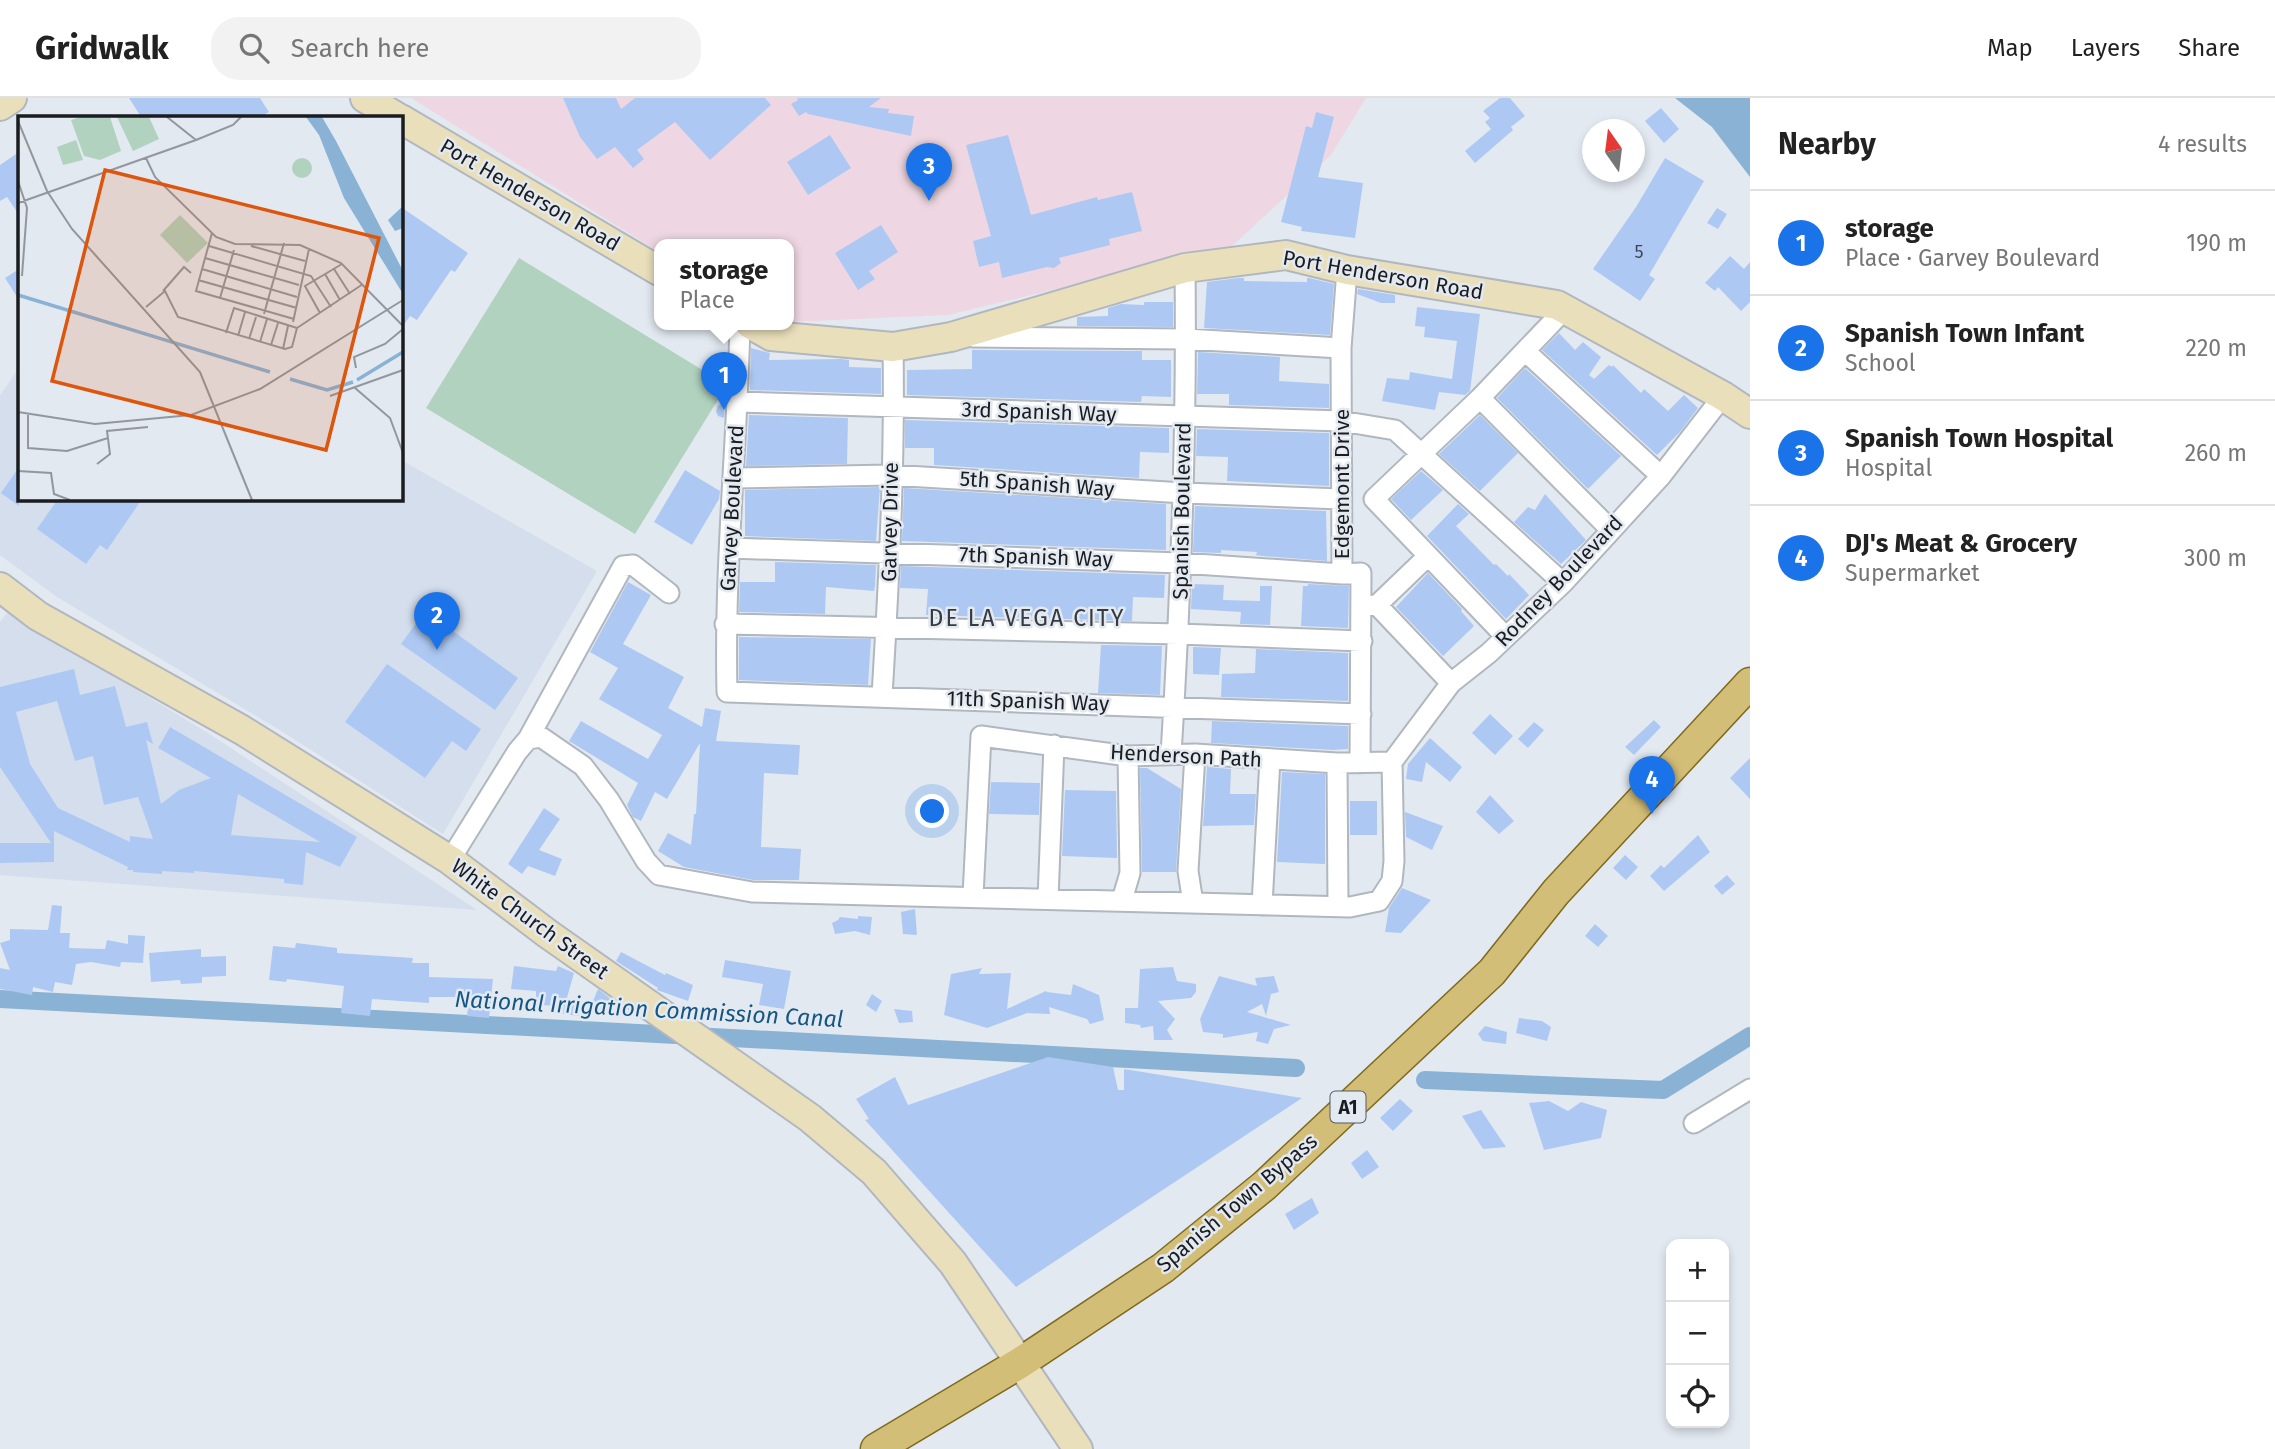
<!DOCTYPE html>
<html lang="en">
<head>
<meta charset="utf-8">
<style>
	body { margin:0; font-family:"Fira Sans",sans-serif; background:#f2f2f2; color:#222 }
	.controls { position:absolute; right:21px; bottom:21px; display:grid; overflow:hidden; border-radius:14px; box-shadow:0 4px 10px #0003 }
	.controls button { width:63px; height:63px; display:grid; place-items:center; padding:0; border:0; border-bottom:2px solid #e0e0e0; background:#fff; color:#222; font:35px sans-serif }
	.compass { position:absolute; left:1582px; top:21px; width:63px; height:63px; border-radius:50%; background:#fff; box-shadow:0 4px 10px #0003; rotate:346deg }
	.you { position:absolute; left:933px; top:714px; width:24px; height:24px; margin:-18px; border:5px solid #fff; border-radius:50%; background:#1a73e8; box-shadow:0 0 0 10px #1a73e833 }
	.badge { display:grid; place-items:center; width:46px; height:46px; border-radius:50%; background:#1a73e8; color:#fff; font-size:23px; font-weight:700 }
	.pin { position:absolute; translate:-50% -58px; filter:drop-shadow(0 2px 4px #0008) }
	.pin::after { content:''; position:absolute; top:37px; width:24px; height:21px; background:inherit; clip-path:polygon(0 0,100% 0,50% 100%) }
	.popup { position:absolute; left:654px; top:141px; width:140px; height:91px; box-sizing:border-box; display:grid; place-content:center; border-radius:14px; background:#fff; filter:drop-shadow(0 2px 5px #0005); font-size:23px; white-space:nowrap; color:#767676 }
	.popup b { font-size:26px; color:#222 }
	.popup::after { content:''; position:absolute; left:50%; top:100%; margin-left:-14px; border:14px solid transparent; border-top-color:#fff }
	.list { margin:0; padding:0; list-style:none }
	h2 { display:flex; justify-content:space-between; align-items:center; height:91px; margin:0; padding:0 28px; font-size:30px }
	h2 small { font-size:23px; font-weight:400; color:#767676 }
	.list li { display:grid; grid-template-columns:46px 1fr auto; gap:21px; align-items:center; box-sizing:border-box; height:105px; padding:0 28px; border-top:2px solid #e0e0e0 }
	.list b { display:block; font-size:26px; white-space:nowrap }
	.list p { margin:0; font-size:23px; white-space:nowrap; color:#767676 }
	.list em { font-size:23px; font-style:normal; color:#767676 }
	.icon { flex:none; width:38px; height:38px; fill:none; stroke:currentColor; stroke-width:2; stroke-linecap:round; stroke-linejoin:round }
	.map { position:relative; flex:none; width:1750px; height:1351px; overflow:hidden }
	header { display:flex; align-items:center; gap:42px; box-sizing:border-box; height:98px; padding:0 35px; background:#fff; border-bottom:2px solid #e0e0e0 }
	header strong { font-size:33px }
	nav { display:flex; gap:38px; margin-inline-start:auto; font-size:24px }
	.search { width:490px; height:63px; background:#f2f2f2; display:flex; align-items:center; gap:18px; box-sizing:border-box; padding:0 24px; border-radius:28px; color:#767676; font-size:26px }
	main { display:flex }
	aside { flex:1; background:#fff }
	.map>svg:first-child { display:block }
	.built { fill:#d4deed }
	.medical { fill:#eed7e2 }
	.green { fill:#b0d2be }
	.water { fill:#89b2d5 }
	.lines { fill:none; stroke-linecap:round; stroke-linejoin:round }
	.canal { stroke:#89b2d5; stroke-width:18 }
	.building { fill:#adc9f3; fill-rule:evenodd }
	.street-casing { stroke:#b1b7bf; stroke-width:23 }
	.secondary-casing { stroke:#b1b7bf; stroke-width:32 }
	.primary-casing { stroke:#7f691e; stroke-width:33 }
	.street { stroke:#fff; stroke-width:19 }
	.secondary { stroke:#e9dfbb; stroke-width:28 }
	.primary { stroke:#d3be77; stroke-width:30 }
	.labels { text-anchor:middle; stroke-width:5; stroke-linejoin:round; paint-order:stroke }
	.number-label { font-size:18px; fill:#3f4754 }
	.shield { fill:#e3e9f1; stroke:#565a5e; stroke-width:2 }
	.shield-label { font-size:19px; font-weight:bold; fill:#1a1c1f }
	.street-label { font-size:21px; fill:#1a1c1f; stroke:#e3e9f1 }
	.neighbourhood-label { font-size:23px; letter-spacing:2px; fill:#363a41; stroke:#e3e9f1 }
	.water-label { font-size:23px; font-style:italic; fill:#155683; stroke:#e3e9f1 }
	.inset-river { fill:none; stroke:#89b2d5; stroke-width:3.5 }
	.inset-road { fill:none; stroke:#93979d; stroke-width:2 }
	.view { fill:#de560d; fill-opacity:0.15; stroke:#de560d; stroke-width:3.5 }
	.inset-edge { fill:none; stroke:#1a1c1f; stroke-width:3.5 }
</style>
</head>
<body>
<header>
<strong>Gridwalk</strong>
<div class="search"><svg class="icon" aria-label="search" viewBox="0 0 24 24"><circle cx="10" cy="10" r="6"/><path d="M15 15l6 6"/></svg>Search here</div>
<nav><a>Map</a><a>Layers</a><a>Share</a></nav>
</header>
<main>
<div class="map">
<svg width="1750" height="1351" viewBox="0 0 1750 1351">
	<rect width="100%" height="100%" fill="#e3e9f1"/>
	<path class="built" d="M19,270V401H401V362L597,473L443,736L278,631L57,499L0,457V297Z
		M8,514L208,635L477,812L0,777V524Z"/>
	<path class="medical" d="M411,0H1366L1331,57L1230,150L948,217L789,224V146H659V154Z"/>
	<path class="green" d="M519,160L727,287L635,436L426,310Z"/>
	<path class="water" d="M1675,0H1750V79L1712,29Z"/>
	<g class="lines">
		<path class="canal" d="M0,901L1296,970
			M1425,982L1663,992L1750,938"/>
	</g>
	<path class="building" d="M129,0H260L269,14L260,19H141Z
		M563,0H616L621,11L635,0H765L771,7L710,62L675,24L637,52L644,61L633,70L615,49L597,61L580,39Z
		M797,0H881L869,9L889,11L888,15L914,18L911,38L808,16L806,14L799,18L791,6L798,2Z
		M1500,0H1510L1525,18L1511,29L1513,32L1475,65L1465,53L1491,31L1485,24L1490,20L1483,13Z
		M1661,10L1679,31L1664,45L1645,23Z
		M1316,14L1334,19L1318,79L1363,85L1355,140L1301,133L1302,129L1281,124L1306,28L1312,30Z
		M830,37L851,70L808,97L787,64Z
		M1008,37L1031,117L1097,99L1098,102L1132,94L1142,133L1109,141L1110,147L1059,160L1061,165L1054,170L1047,169L1002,180L999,164L979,169L973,143L991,138L966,47Z
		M19,54V117L7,99L0,103V67Z
		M1665,60L1704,83L1649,177L1655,181L1640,203L1593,171L1636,109Z
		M401,109L468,155L455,174L451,172L417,222L410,218L401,231Z
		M1717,110L1727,116L1718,131L1707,125Z
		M881,127L898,154L869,173L875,181L858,192L835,155Z
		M1730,158L1744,171L1750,164V204L1741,213L1718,189L1715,193L1705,185Z
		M19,171V202L5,180Z
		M1238,180H1244V183L1307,184V180H1309L1334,186L1330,237L1204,230L1207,184Z
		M1358,191L1395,197V205H1381L1357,196Z
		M1144,204H1173V229L1077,228V219L1108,218V210L1121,206L1144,207Z
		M1417,209L1480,216L1470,293L1465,297L1439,294L1435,312L1382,303L1387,280L1409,282L1410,274L1452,281L1457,243L1424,239L1425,229L1415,228Z
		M1559,235L1575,252L1583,244L1601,259L1589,277L1594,281L1609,267L1612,269L1613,267L1641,295L1644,291L1668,313L1684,297L1698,310L1680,334L1657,357L1542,252Z
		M751,250L770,255L769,262L841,261L849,262V269L881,270V296L750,292Z
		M972,252L1142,253V262H1171V299L1142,298L1141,304L907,297V272L972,271Z
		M1198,254L1280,259L1279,283L1329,286V310L1229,307V296H1197Z
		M1525,270L1621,358L1588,391L1497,300Z
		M723,305H725L724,320L718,318L716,313L718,308Z
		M749,317L848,320L847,366L746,368Z
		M1480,317L1518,355L1480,393L1439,356Z
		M905,322L1169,330V355L1140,354L1139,380L934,367V350H905Z
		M1197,331L1329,335V388L1227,383L1228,359L1196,358Z
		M19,369V408L1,395Z
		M685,372L720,393L719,401L692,447L654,424Z
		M1421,373L1443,392L1411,422L1391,401Z
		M880,389L876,443L745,438V392Z
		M904,390L1166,406V452L902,443Z
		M1545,396L1586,442L1561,466L1514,424L1528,409L1535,412Z
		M58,401H142L107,452L100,447L86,466L37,431Z
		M1458,406L1469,416L1456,428L1494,467L1496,466L1508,478L1509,476L1529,497L1506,521L1427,438Z
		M1195,408L1326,413L1327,463L1262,458L1256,457L1257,454L1221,452V455L1193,454Z
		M775,464L876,467L875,488L874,493L826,489L825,516L739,514L740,484H775Z
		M901,468L1165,477L1164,500L1133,499L1132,523L926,517L928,491L900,490Z
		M1428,475L1462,511L1461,513L1474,528L1443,558L1396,509Z
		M628,484L651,497L623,546L684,579L668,610L702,629L705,610L721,613L716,643L800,647L798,677L764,675L761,749L801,751L799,782H753L684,769L658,753L668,735L691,747L694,716H696L700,645L667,701L655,694L641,723L633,719L627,707L638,685L569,643L581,623L648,661L662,637L599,601L618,570L590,554Z
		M1192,486L1224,487L1223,502L1260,503V488H1272L1270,527L1240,526L1241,514L1191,511Z
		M1308,486L1349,488L1348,530L1301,528L1303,488H1308Z
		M425,513L518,580L495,612L401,546Z
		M739,539L871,541L868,587L739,582Z
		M1101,547L1162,548L1160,597L1098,595Z
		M1193,549L1221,550L1219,577L1193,576Z
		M1256,551L1348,555V603L1221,599L1222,576L1255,575Z
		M387,566L481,631L466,653L452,643L425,680L345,624Z
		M74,571L80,597L115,588L126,629L147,624L153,646L146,642L161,706L179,692L211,680L158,650L170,629L357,739L340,769L306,754L303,787L284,785V781L194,773V775L162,773V776L133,774V772H127L128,769L54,733V764L0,765V745H51L0,669V589ZM57,603L75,663L93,658L104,707L138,699L153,741L130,738V744L58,710L30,666L16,614ZM238,696L320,744L231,737Z
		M1490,616L1513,638L1495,657L1472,635Z
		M1654,622L1661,629L1634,657L1625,649Z
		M1212,623L1348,628V651L1333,652L1211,645Z
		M1534,624L1544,632L1528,650L1518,641Z
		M1430,640L1462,669L1450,684L1426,664L1422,684L1406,681L1408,666Z
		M1750,660V701L1730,680Z
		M1207,669L1231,671L1230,696H1256L1254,727L1203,728Z
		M1140,670H1147L1181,691L1176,774H1142Z
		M1282,674L1325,676V766L1277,764Z
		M991,684L1040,685L1039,717L989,716Z
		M1065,692L1116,693L1117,760L1062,758Z
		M1490,697L1514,723L1499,736L1476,714Z
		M1350,703H1377V737H1350Z
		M544,710L560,721L539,752L562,761L555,778L528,768L522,776L508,766Z
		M1405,714L1443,728L1432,752L1406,739Z
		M1698,737L1710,754L1664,793L1650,778L1661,767L1664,770Z
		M1625,757L1638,769L1626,782L1613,770Z
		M1727,777L1735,786L1722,797L1714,788Z
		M1402,790L1431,802L1401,835L1385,834L1389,810Z
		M52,807L62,808L60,835H70L69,850L105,851L107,842L128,846V837L145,838L143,865L121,864L120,869L91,864L76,866L72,887L55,884L53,894L33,889L32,897L0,891V870L10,872L0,845L10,842V831L48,832Z
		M915,811L917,837L903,836L901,814Z
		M858,818L872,819L870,837L855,833L835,836L832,825L838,822L840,819L858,821Z
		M1595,826L1608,838L1598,849L1585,838Z
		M296,845L337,850V855L413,860L412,865H429V879L493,881L489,920L467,918L469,899H429V905L372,901L370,918L341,915L344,888L287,881L286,884L269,882L273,848L295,850Z
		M201,851V859L226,858V878L202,879V885L181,886L180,882L151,884L149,855Z
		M621,854L665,877L666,875L693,887L688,903L657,892L658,890L616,863Z
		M725,862L791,873L784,911L759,907L763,886L722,879Z
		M514,868L556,873L558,868L574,875L566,903L581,905L579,918L563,916L564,908L536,907V893L511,891Z
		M1173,869L1177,883L1196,886V894L1191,900L1158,903L1175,921L1167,932L1173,942H1154L1153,928L1141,930L1140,927L1125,925V910H1138L1140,871Z
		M982,870L979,876L1011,875L1007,911L1046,893L1047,894L1071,897L1073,886L1099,897L1104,922L1090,926L1087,921L1049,909L1050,916L1027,915L987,930L944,917L951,876Z
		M1219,878L1257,888L1255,880L1274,878L1279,894L1271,896L1266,918L1262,906L1247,914L1291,927L1274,931L1268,946L1256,943L1258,934L1223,940V936L1203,934L1200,921Z
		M598,891L611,901L604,917L590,910Z
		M872,896L882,903L876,914L866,907Z
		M894,911L912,913L913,924L899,925Z
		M1519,920L1542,923L1551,929L1547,943L1516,935Z
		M1485,928L1507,934L1506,946L1483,943L1478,936Z
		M1048,959L1113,969L1118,992H1124V971L1302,1000L1016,1189L865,1022L869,1021L856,1001L895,979L908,1007Z
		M1400,1001L1413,1013L1393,1033L1380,1020Z
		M1549,1003L1568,1013L1581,1004L1607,1012L1601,1040L1544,1052L1529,1005Z
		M1481,1012L1506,1049L1483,1051L1462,1018Z
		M1367,1052L1379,1069L1362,1081L1351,1065Z
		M1312,1100L1319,1115L1294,1132L1285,1116Z"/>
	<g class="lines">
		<g class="street-casing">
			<path id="street" d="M1347,172L1341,250L1342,476L1361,475L1360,665
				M740,226C737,349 724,471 727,594L1361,616
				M973,239L1186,241L1341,250
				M1525,253L1661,378
				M1480,300L1610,431
				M738,304L1341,323L1395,332L1563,485
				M734,380L890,377L1184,395L1341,401
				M730,450L1181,465L1342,476
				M1377,507L1428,458
				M1362,508L1377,507L1451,585
				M725,526L1179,536L1362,543
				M1506,539L1374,401L1480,300L1565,211
				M882,598C889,482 895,365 893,249
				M528,641L623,468L633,467L669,495
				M1171,657C1181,495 1187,332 1185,170
				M1392,664L1451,585L1489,555L1563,485L1661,378L1723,298
				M1337,665L1338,808
				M450,762L517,654L528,641L541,639L583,668L609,702L646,763L659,777L752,794L1350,809L1379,803L1392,783L1394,763L1392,664
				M973,798L981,638L1128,658L1195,656L1337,665L1392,664
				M1048,801L1054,647
				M1122,802L1130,775L1128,658
				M1193,805L1188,773L1195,656
				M1262,807L1270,661
				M1694,1025L1750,991"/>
		</g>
		<g class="secondary-casing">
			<path id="secondary" d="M365,0L397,19
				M0,8L12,0
				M401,21L659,173
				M750,226L771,238L893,249L951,239L1185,170L1286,157L1347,172L1557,207L1723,298L1750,316
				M0,489L38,518L242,632L450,762L548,836L810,1020L874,1074L953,1165L1078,1351"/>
		</g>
		<g class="primary-casing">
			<path id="primary" d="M876,1351L1020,1265L1163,1170L1264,1088L1492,874L1556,794L1750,585"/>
		</g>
		<use href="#street" class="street"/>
		<use href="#secondary" class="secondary"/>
		<use href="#primary" class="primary"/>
	</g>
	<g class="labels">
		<g class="number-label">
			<text x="1639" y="160">5</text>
		</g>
		<rect class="shield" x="1330.5" y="993.5" width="35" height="31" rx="5"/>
		<g class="shield-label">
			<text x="1348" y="1016">A1</text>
		</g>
		<g class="street-label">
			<text transform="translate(530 97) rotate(30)" y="7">Port Henderson Road</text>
			<text transform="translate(1383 177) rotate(10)" y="7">Port Henderson Road</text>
			<text transform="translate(1039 314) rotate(2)" y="7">3rd Spanish Way</text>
			<text transform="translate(1037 386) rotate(4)" y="7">5th Spanish Way</text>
			<text transform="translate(1342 386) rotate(-90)" y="7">Edgemont Drive</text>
			<text transform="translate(732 410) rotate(-87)" y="7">Garvey Boulevard</text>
			<text transform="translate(1182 413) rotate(-89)" y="7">Spanish Boulevard</text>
			<text transform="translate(890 424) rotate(-89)" y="7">Garvey Drive</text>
			<text transform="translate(1036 459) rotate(2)" y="7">7th Spanish Way</text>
			<text transform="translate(1559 483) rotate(-46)" y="7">Rodney Boulevard</text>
			<text transform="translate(1028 603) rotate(2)" y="7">11th Spanish Way</text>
			<text transform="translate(1186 658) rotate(3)" y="7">Henderson Path</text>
			<text transform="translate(530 821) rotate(36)" y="7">White Church Street</text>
			<text transform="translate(1237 1105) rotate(-40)" y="7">Spanish Town Bypass</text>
		</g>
		<g class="neighbourhood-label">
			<text x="1027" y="528">DE LA VEGA CITY</text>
		</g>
		<g class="water-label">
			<text transform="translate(649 911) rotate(3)" y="8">National Irrigation Commission Canal</text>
		</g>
	</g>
	<g transform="translate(18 18)">
		<rect width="385" height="385" fill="#e3e9f1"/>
		<path d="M63,1H92L103,35L82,44L66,40L53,4ZM99,1H131L141,23L115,35ZM58,24L65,44L45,49L39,31ZM274 52a10 10 0 1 1 20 0a10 10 0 1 1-20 0ZM162,99L190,127L169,147L142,119Z" fill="#b0d2be"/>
		<path d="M288,1H304L318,25L385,155V178L326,82L301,19ZM385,90V112L377,115L370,104Z" fill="#89b2d5"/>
		<path class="inset-river" d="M0,179L252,256M272,263L309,274L335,266M339,264L385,236"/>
		<path class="inset-road" d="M149,1L178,24M0,5L29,75L54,113L182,256L234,384M128,42L137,61L198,121L217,128L282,129L323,147L385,210M0,65L9,92L4,160M0,87L178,24L215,9L223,1M194,117L178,175L276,203M191,130L293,160L313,191M233,130L287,145M187,142L281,169M184,153L279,181M316,153L332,178M307,158L322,184M180,164L279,192M145,175L166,151L173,157M202,182L216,134M128,191L147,175L160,201L267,233L274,231L279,212M302,197L287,170L324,148M246,198L266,127M275,206L291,133M279,212L345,168M208,217L216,192L279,212M220,220L227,196M231,223L238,201M242,226L249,203M253,229L260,207M265,233L270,210M338,252L336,241L367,228L385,213M337,272L372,302L385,337M312,280L385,254M0,296L77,308L173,299L242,273L385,184M10,299V332L49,335L90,322M79,348L92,338L89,315L130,311M0,355L33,357L36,378L52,384"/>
		<path class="view" d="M87,54L361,122L308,334L34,265Z"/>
		<rect width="385" height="385" class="inset-edge"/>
	</g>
</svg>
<div class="controls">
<button>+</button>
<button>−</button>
<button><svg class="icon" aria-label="locate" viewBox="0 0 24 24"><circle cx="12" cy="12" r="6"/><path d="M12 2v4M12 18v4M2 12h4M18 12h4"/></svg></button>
</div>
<svg class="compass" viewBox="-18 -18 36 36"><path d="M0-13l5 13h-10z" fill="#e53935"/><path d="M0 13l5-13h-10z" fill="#767676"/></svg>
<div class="you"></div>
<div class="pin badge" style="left:724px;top:312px">1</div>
<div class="popup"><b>storage</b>Place</div>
<div class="pin badge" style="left:437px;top:552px">2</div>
<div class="pin badge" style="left:929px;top:103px">3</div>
<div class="pin badge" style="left:1652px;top:716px">4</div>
</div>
<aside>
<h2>Nearby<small>4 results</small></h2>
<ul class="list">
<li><span class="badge">1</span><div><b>storage</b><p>Place · Garvey Boulevard</p></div><em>190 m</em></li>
<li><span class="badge">2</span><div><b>Spanish Town Infant</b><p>School</p></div><em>220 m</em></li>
<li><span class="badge">3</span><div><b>Spanish Town Hospital</b><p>Hospital</p></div><em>260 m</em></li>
<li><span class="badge">4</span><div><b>DJ's Meat &amp; Grocery</b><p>Supermarket</p></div><em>300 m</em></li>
</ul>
</aside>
</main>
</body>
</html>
